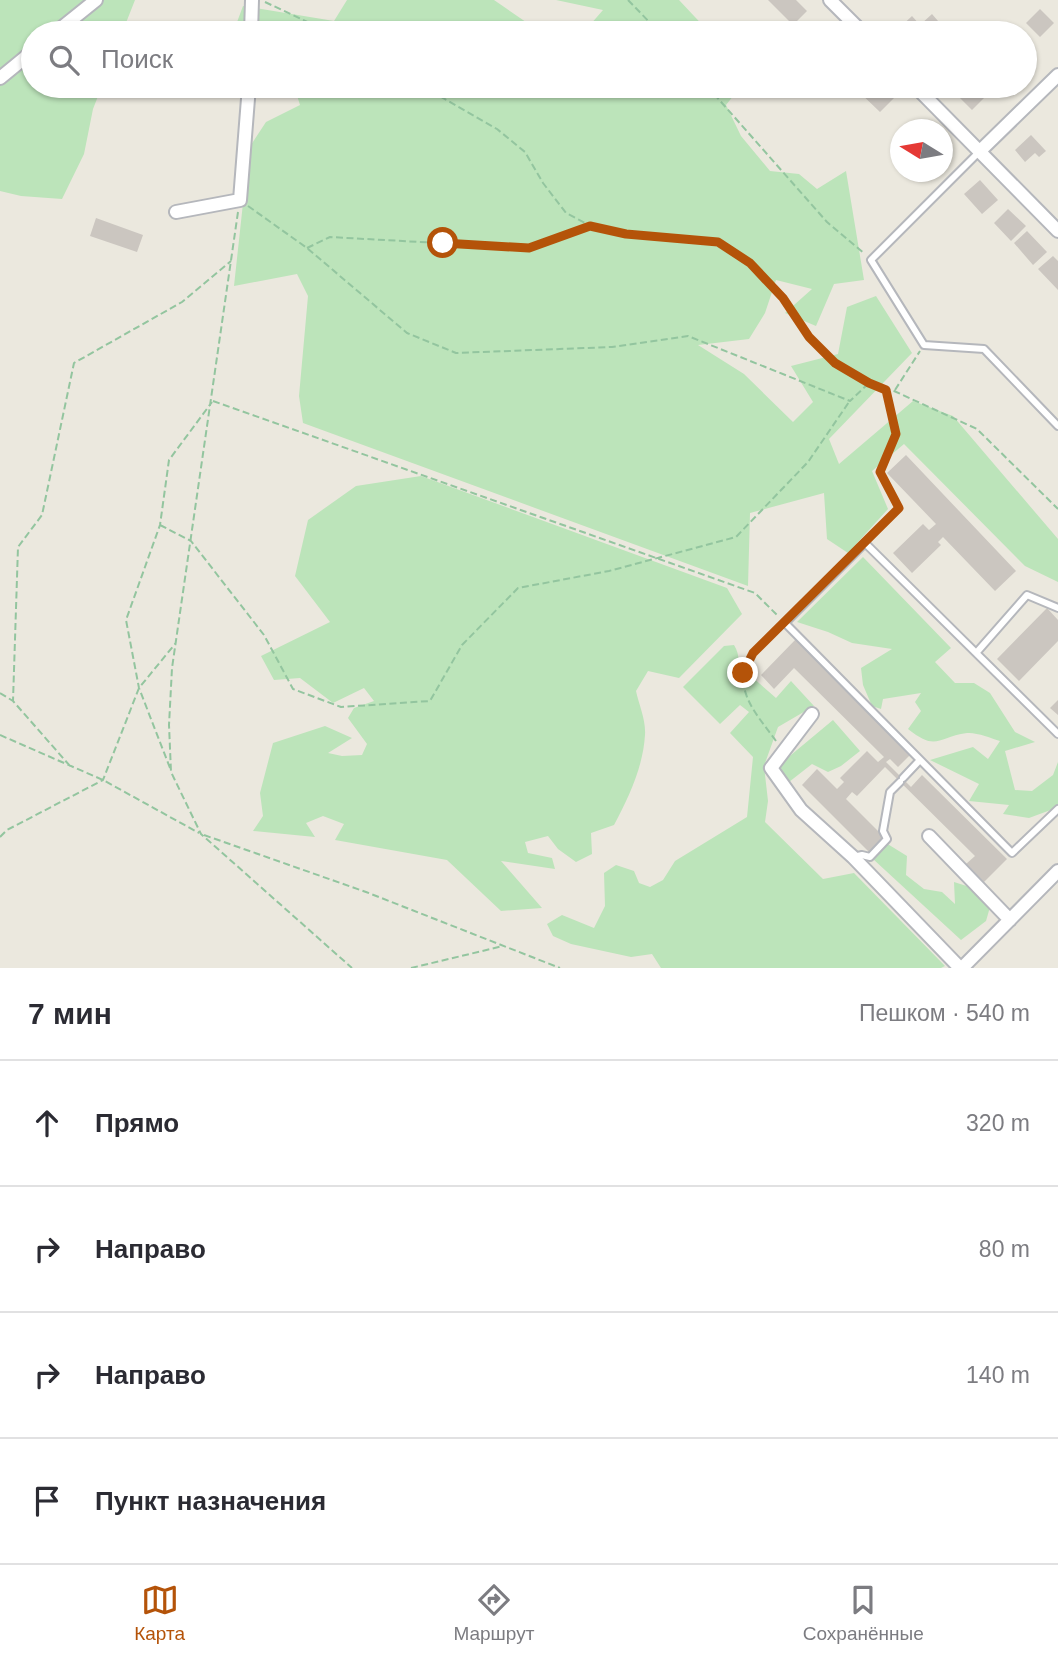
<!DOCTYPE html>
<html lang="ru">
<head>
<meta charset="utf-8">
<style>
	body { margin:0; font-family:Helvetica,sans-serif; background:#f2f2f3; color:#2b2b33 }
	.compass { position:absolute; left:890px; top:119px; width:63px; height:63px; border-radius:50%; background:#fff; box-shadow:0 2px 5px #0004; rotate:281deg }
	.stop { position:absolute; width:21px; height:21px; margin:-16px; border:5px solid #b45309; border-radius:50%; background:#fff }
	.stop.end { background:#b45309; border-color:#fff; box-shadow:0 2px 7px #0008 }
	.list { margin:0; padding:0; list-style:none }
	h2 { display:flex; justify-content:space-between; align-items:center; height:91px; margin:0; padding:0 28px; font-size:30px }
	h2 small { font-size:23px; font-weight:400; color:#7c7c81 }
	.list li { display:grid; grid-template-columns:46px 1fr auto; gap:21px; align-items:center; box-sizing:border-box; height:126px; padding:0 28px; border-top:2px solid #e1e1e2 }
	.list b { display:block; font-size:26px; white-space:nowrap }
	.list em { font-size:23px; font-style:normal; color:#7c7c81 }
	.icon { flex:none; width:38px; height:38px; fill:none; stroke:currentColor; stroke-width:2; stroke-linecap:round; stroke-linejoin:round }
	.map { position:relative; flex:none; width:1058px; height:968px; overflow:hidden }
	.search { position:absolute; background:#fff; box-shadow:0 2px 5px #0004; left:21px; right:21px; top:21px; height:77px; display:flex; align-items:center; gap:18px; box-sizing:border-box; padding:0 24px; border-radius:38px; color:#7c7c81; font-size:26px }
	.sheet { height:595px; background:#fff }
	nav { display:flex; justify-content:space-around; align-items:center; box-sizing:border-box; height:98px; border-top:2px solid #e1e1e2; background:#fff; font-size:19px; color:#7c7c81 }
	nav a { display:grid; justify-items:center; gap:4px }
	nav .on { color:#b45309 }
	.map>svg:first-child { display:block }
	.green { fill:#bce4ba }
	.building { fill:#cbc6c0 }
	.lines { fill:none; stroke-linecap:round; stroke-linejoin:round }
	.lane-casing { stroke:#b5b7bc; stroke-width:10 }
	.street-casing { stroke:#b5b7bc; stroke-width:16 }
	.path { stroke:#93c59f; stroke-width:2; stroke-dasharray:7 3.5; stroke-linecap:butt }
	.lane { stroke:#fff; stroke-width:6 }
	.street { stroke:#fff; stroke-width:12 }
	.route { stroke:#b45309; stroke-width:9 }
</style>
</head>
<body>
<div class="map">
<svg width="1058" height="968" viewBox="0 0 1058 968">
	<rect width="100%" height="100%" fill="#ebe8de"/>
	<path class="green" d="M0,0H135L122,33H33V86H102L93,109L84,154L62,199L21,196L0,191Z
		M347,0H494L542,33H233L243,6L334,21Z
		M556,0H679L710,33H583L603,10Z
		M294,86H741L726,105L741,136L770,171L799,174L817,189L846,171L864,280L834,284L816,326L785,313L812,289L776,280L765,313L749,339L698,345L744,374L793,422L813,402L791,366L838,354L847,307L876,296L912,353L829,439L839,464L913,401L953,416L1058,539V582L1025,566L904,444L872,471L888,509L848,553L827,539L824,493L750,513L748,586L303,423L299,396L308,296L297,274L234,286L249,148L266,122L300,105Z
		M421,476L727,588L742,614L679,678L648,671L636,691C639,705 646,720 645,735C643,767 629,797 614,825L591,833L592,854L576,862L558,849L548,836L525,842L528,853L552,858L555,869L501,861L542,908L501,911L447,860L335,840L344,824L323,816L306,823L315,837L253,831L263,816L260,793L273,743L325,726L352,738L328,753L342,756L362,755L367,744L348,718L354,708L374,701L364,688L333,703L300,678L274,680L261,656L330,622L295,576L308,520L356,486Z
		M863,557L951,648L935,662L955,683H974L990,693L1015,732L1035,742L1005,751L1015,790L1032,791L1053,775L1058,762V804L1056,808L1029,818L1003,814L1009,805L969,801L979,784L930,760L973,747L988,759L1000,741C991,738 976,732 967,733C937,737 937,752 908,729L921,711L915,702L921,693L883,699L881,709L872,706L863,685L861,668L892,649L852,643L828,632L797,622Z
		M734,645C740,655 739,662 737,673L744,679L751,676L776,698L791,681L814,706L778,727L764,766L768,801L765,822L823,879L854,873L945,966L941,968H661L652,954L631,957L571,944L553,936L547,924L562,915L594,928L605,906L604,873L616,865L634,871L639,883L650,887L663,880L675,861L747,817L753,757L730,733L749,712L740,705L720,724L683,687L724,646Z
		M833,720L860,751L841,766L828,772L812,764L789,782L779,765Z
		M886,843L907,856L906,875L924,889L942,892L955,904L954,882L976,889L990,907L986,921L961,940L873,859Z"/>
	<path class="building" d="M768,0H796L807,11L793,25Z
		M1040,9L1054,23L1040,37L1026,23Z
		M932,14L938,21L925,33L895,32L912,16L920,25Z
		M821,24L830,33H811Z
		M1025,46L1032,54L1025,60Z
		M862,86H882L894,98L880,112L857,90Z
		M968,86H990L993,89L972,110L958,96Z
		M917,120L927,130H907Z
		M1031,135L1046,151L1039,157L1035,153L1025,162L1015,150Z
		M980,180L998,200L982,214L964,194Z
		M1008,209L1026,226L1011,241L994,223Z
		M96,218L143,235L137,252L90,236Z
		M1027,231L1047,252L1033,265L1014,243Z
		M1053,256L1058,261V290L1038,269Z
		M906,455L1016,571L995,591L943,537L938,542L941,545L912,573L893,553L923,524L929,530L936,524L887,473Z
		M1047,608L1058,620V641L1019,681L997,659Z
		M796,639L912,753L898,767L890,759L886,762L911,787L922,775L1007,859L984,882L966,864L975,856L885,767L857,796L852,792L846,799L885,838L870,853L802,785L817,769L837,789L844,782L840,778L867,751L878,762L884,757L794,668L774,689L761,675Z
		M1058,700V715L1050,708Z"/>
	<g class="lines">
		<g class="lane-casing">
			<path id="lane" d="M980,151L871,260L924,345L984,349L1058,426
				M977,652L1027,595L1058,608
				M1058,734L865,543L785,623L1012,853L1058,809
				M903,778L920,760
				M853,857L862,855L870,857L887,839L883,831L890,792L900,782"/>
		</g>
		<g class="street-casing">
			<path id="street" d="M830,0L863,33
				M55,33L96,0
				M251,33L252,0
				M0,78L33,51
				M915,86L1058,231
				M980,151L1058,75
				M176,212L240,200L249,86
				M812,714L771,768L801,810L853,857L960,968
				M929,836L1010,920
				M962,968L1058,871"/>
		</g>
		<path class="path" d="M628,0L660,33
			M265,2L331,33
			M422,86L497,129L525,152L543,183L566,213L591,226L626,234L718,242L750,263L783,298L809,337L835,363L869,383L894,391L977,429L1058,509
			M707,86L827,222L865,254
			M248,206L307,248L407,333L456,353L612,347L688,336L850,401L869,383
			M238,212L172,668L169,725L171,772L201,834L352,968
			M307,248L330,237L529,248L590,227
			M895,390L920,351
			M213,401L755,593L778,616
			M160,525L191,541L264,635L293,689L341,707L430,701L462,645L518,588L609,571L736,537L808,462L849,402
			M871,537L899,508L880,472L896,434L886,392
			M0,693L13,701
			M0,735L103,780L199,833
			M776,741C756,713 728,686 754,652C761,644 771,637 779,629
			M70,766L13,701L18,547L42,515L74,363L182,302L231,261
			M170,768L139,688L126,620L160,525L169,460L212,402
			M204,835L366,892L560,968
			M0,837L7,830L103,780L139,688L175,644
			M411,968L503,946"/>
		<use href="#lane" class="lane"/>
		<use href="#street" class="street"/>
	</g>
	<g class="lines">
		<path class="route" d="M443,243L529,248L590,226L626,234L718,242L750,263L783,298L809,337L835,363L869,383L886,390L896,434L880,472L899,508L753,653L743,673"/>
	</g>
</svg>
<svg class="compass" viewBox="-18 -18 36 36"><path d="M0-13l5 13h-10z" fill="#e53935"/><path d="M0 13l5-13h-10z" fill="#7c7c81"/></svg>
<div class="stop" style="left:443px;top:243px"></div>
<div class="stop end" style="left:743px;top:673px"></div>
<div class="search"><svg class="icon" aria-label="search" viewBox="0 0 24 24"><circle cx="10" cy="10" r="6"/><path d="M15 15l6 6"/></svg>Поиск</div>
</div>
<section class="sheet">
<h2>7 мин<small>Пешком · 540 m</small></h2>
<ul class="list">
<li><svg class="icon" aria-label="ahead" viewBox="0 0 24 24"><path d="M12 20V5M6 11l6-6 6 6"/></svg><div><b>Прямо</b></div><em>320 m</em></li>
<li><svg class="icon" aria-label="right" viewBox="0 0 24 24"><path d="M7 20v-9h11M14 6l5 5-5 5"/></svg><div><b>Направо</b></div><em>80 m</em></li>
<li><svg class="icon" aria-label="right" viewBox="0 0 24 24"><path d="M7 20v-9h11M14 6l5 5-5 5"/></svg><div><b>Направо</b></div><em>140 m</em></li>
<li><svg class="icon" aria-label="arrive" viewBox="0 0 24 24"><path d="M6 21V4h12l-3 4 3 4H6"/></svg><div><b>Пункт назначения</b></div></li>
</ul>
</section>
<nav>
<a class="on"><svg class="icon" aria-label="map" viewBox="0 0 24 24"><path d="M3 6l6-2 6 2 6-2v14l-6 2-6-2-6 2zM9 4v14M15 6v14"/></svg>Карта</a>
<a><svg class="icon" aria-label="directions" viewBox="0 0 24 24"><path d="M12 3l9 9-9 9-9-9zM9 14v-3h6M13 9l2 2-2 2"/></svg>Маршрут</a>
<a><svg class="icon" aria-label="saved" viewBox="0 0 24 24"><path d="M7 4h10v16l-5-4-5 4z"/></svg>Сохранённые</a>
</nav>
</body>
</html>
